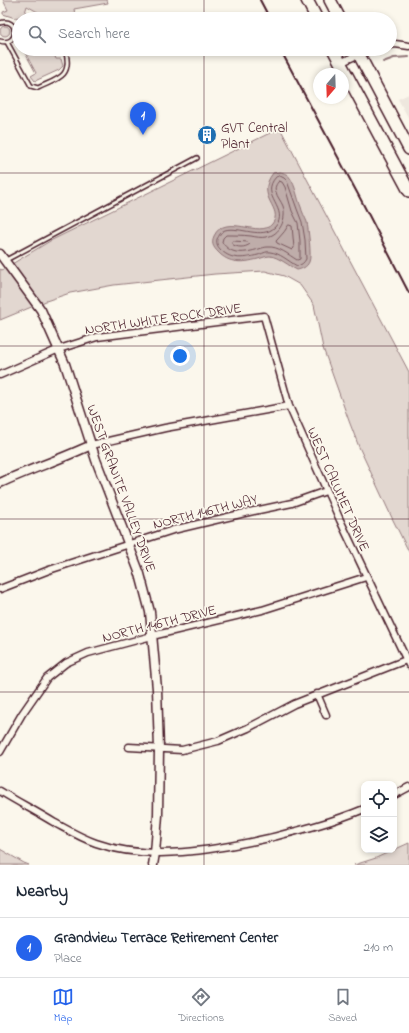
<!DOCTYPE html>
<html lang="en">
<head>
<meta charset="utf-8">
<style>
	body { margin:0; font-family:"Indie Flower",sans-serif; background:#f6f6f7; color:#1f2937 }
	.controls { position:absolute; right:12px; bottom:12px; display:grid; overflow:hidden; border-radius:8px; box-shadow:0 2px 6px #0003 }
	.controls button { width:36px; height:36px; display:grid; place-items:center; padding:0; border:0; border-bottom:1px solid #e0e1e3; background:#fff; color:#1f2937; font:20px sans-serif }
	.compass { position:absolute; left:313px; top:68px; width:36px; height:36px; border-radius:50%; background:#fff; box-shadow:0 2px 6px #0003; rotate:199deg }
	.you { position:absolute; left:180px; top:356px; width:14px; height:14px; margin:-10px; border:3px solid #fff; border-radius:50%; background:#1a73e8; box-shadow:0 0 0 6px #1a73e833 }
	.badge { display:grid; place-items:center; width:26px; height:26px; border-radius:50%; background:#2563eb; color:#fff; font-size:13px; font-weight:700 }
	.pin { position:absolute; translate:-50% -33px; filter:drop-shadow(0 1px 2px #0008) }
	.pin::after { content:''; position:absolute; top:21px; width:14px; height:12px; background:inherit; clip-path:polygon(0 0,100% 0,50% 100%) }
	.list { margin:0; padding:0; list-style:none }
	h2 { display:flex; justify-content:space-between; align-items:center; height:52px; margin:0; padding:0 16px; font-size:17px }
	h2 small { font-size:13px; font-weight:400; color:#747a83 }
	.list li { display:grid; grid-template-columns:26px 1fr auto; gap:12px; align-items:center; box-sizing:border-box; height:60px; padding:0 16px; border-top:1px solid #e0e1e3 }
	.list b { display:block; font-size:15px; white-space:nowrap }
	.list p { margin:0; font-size:13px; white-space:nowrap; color:#747a83 }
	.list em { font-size:13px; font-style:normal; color:#747a83 }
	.icon { flex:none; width:22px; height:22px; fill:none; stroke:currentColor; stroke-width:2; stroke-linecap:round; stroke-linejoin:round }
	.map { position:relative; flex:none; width:409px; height:865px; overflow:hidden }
	.search { position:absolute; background:#fff; box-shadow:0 2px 6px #0003; left:12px; right:12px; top:12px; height:44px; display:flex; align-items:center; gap:10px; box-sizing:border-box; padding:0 14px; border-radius:22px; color:#747a83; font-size:15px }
	.sheet { height:112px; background:#fff }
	nav { display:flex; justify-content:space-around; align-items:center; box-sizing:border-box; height:56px; border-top:1px solid #e0e1e3; background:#fff; font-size:11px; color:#747a83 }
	nav a { display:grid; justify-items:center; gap:2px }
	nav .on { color:#2563eb }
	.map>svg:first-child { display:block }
	.built { fill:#eee7de }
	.green { fill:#e2d7d0; stroke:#967b7e }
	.water { fill:#bfadaa; stroke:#907477 }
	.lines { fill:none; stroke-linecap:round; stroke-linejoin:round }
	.shore { stroke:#79585e; stroke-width:1 }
	.stream { stroke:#907477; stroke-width:2 }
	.lane-casing { stroke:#4a1f2b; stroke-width:6 }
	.street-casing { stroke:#4a1f2b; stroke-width:9 }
	.secondary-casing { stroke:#4a1f2b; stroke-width:11 }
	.highway-casing { stroke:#4a1f2b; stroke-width:14 }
	.lane { stroke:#fbf7ec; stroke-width:3 }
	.street { stroke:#fbf7ec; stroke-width:6 }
	.secondary { stroke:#fbf7ec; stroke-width:8 }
	.highway { stroke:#fbf7ec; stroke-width:11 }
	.rail { stroke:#4a1f2b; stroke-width:2 }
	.grid { fill:none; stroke:#4a1f2b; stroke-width:1; stroke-opacity:0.55 }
	.labels { text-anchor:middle; stroke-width:3.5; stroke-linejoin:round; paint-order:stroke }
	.poi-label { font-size:14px; fill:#4a1f2b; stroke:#fbf7ec; text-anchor:start }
	.street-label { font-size:14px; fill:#4a1f2b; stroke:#fbf7ec }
</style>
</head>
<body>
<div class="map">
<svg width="409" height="865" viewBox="0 0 409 865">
	<rect width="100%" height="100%" fill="#fbf7ec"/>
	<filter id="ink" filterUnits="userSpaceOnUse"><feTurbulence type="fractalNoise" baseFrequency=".025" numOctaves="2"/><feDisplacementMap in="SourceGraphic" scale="8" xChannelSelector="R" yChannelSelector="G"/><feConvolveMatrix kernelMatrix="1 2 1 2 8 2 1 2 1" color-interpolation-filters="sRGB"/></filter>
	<g filter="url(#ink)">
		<path class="built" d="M409,94V119L398,99Z"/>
		<path class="green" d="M3,0H107L108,3L74,9L76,19H50L27,6L24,16L15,18L3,14V12L8,10Z
			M0 31a5 5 0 1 1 10 0a5 5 0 1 1-10 0Z
			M23,49H52L56,59H61L63,66L59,70L35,81L31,76L36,73Z
			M280,128L409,372V552L393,520L359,447L349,421L323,348L314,305L300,285L284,276L265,271L215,274L114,285L70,293L46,301L0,320V269L2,270L50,241Z
			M409,843V865H354L376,858Z
			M0,849L24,863L29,865H0Z"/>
		<path class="water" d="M280,172C284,173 288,174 290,178C296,186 297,198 301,207C302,212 305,217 307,222C308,229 312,256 309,262C307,267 302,269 297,270C289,266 279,257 270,256C266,256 262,258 258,259C243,263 229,264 218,252C213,247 211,243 214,236C225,212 260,239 272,224C285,208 254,198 273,173Z"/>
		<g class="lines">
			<path class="shore" d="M280,176L284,178L287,181L297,209L302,222L305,240L306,259C304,263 301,265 297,266C288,261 280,253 270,252C266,251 262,254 258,255C245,258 232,261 221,250C218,247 216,244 217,239C219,236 221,231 225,230C240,226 262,240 275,227C291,209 258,196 276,177Z
				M279,181L282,182L285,187L292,211L298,223L300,241V259L297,260C289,255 278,246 268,247C265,247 262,248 259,249C245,253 231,256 222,242L223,238L226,235C234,235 242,235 251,236C256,237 261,238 266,237C280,235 287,219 283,206C281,201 277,197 276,192C274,188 276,184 279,181Z
				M289,225L292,226L294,248L292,250L277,243L276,241L277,240L284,232Z
				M233,241L248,242L250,244C245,248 237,248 232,244V242Z"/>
			<path class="stream" d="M383,62L394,58L409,57"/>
			<g class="lane-casing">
				<path id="lane" d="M0,23C19,16 20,47 0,41
					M7,42L31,86L38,88C56,79 72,78 66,53
					M6,260L197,158"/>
			</g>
			<g class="street-casing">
				<path id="street" d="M390,45L395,44L409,46
					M340,63L370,49
					M0,375L59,349L97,337L264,316L289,406L340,520L409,665
					M91,445L165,428L289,406
					M0,589L49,570L173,530L249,512L292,503L326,491
					M317,694L326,715
					M129,747L182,750L218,741L248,728L294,704L406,660
					M0,752L22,714L47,678L66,663L88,653L152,636L262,610L366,577
					M0,791C18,802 37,812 55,823C68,830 81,838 96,843C149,862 215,850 269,838C301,830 333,822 364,809
					M394,795L409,787"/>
			</g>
			<g class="secondary-casing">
				<path id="secondary" d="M0,254L41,310L65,364L96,460L140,574L150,612L157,689L159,749L158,815L155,853L153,865
					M0,483C30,469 62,459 91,445"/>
			</g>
			<g class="highway-casing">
				<path id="highway" d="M307,0L317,19
					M330,0L340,19
					M333,49L409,191
					M356,49L409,149"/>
			</g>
			<use href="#lane" class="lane"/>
			<use href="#street" class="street"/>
			<use href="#secondary" class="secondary"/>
			<use href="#highway" class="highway"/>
			<path class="rail" d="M260,0L270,19
				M280,49L361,200L409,293"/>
		</g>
	</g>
	<path class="grid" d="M204,0V19M204,49V865M0,173H409M0,346H409M0,519H409M0,692H409"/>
	<defs>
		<g id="building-disc" transform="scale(1)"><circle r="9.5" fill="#1f6fb2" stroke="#fbf7ec"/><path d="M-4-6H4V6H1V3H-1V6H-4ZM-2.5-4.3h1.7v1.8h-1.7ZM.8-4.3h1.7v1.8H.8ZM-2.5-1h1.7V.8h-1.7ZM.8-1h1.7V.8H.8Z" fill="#fff"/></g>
	</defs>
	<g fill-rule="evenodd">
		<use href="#building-disc" x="207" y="135"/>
	</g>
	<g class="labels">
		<g class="poi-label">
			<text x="221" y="132">GVT Central<tspan x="221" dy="16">Plant</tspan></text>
		</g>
		<g class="street-label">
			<text transform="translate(163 318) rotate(-8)" y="5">NORTH WHITE ROCK DRIVE</text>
			<text transform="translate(122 488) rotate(70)" y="5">WEST GRANITE VALLEY DRIVE</text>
			<text transform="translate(339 489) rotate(66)" y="5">WEST CALUMET DRIVE</text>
			<text transform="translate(205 511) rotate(-14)" y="5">NORTH 146TH WAY</text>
			<text transform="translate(159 623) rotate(-14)" y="5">NORTH 146TH DRIVE</text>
		</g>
	</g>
</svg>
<div class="controls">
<button><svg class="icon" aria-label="locate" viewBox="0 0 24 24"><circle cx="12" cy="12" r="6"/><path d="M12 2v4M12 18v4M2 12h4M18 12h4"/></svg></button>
<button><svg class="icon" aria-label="layers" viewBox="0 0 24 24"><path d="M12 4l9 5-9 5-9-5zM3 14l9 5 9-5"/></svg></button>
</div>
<svg class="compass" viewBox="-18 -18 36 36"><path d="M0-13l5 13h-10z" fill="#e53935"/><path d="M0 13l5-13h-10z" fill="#747a83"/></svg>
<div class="you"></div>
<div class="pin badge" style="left:143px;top:135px">1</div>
<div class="search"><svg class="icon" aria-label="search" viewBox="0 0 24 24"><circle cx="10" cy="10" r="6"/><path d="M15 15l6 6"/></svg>Search here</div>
</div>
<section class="sheet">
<h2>Nearby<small></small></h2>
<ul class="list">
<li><span class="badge">1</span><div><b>Grandview Terrace Retirement Center</b><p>Place</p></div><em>210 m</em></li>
</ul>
</section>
<nav>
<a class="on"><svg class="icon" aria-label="map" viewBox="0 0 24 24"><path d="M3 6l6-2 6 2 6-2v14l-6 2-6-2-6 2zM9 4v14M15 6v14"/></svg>Map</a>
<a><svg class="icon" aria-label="directions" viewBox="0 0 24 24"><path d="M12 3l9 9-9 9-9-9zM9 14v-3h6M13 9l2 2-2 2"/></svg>Directions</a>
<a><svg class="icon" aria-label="saved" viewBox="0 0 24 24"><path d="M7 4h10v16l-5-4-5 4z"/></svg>Saved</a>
</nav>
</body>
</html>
